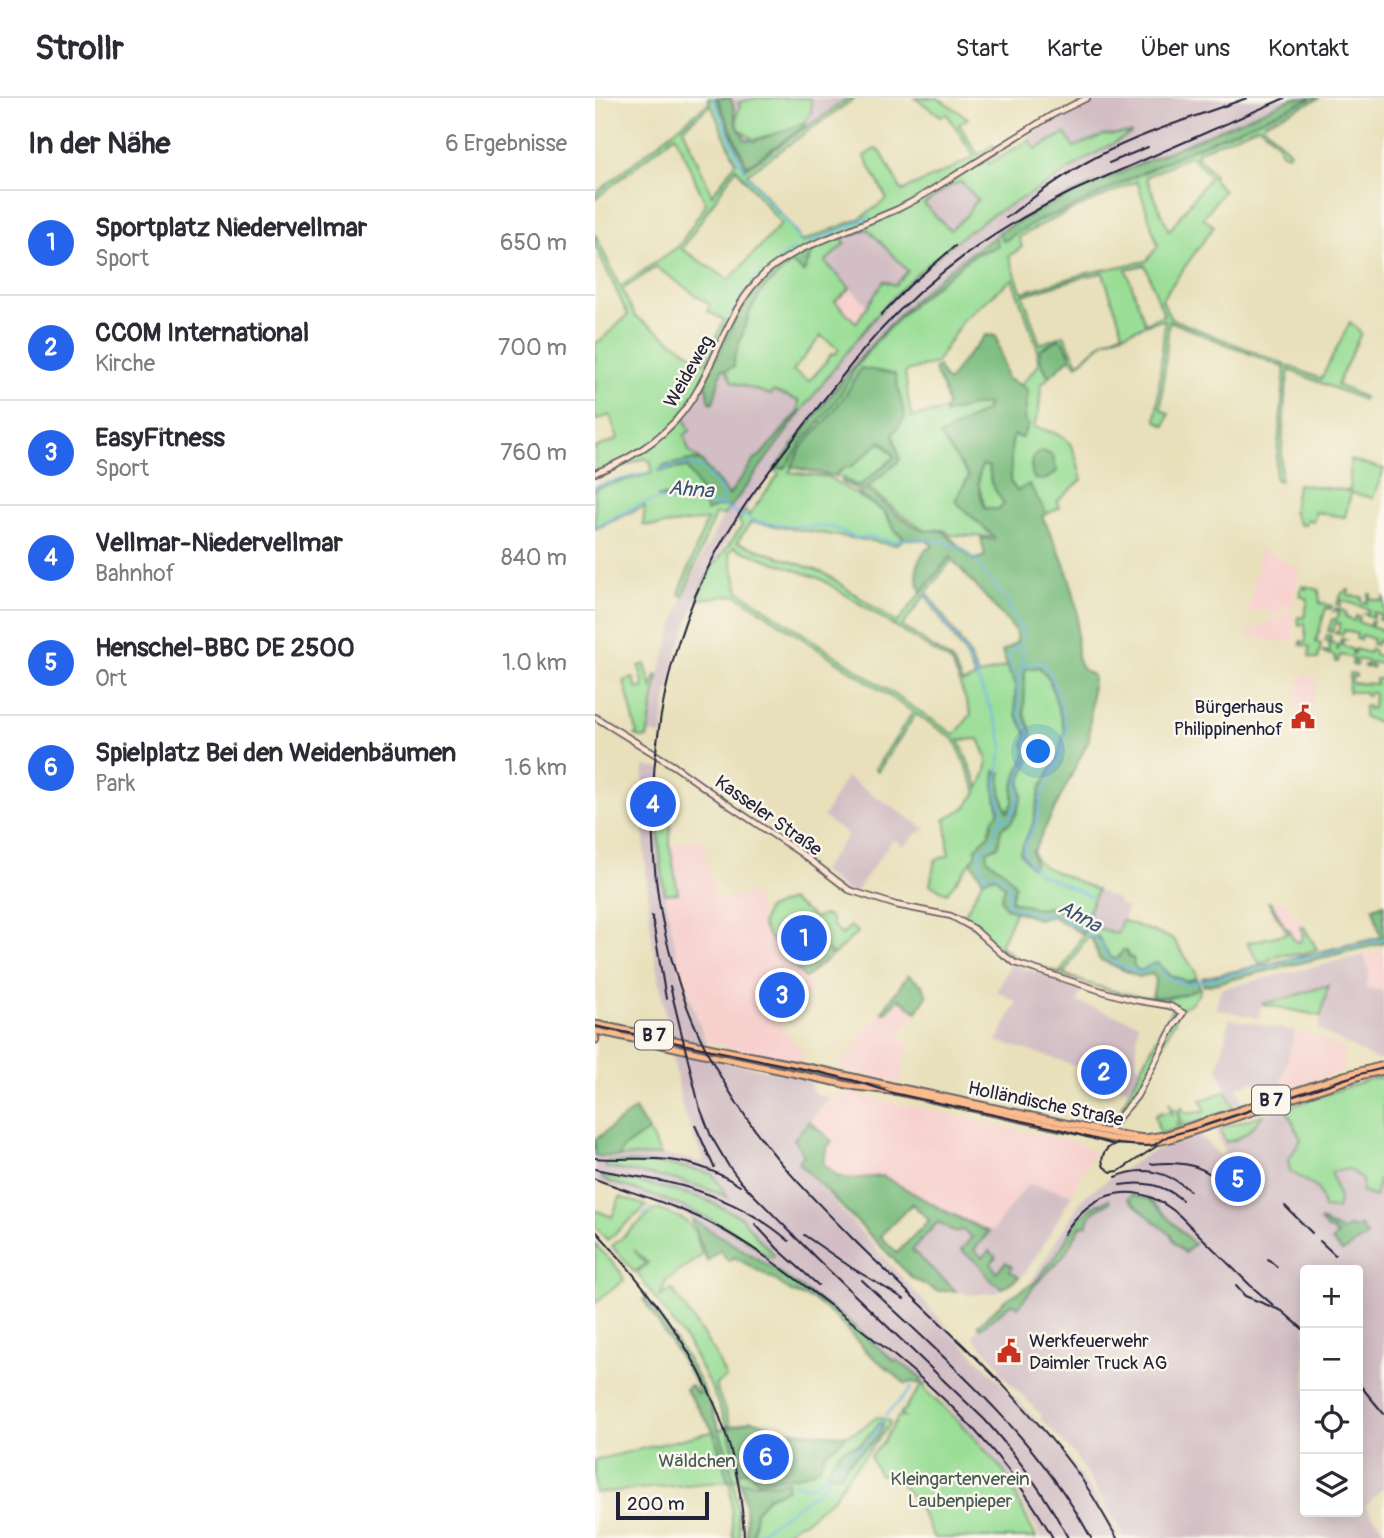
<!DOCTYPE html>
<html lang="de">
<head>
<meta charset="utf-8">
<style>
	body { margin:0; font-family:Pangolin,sans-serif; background:#f2f2f3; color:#2b2b33 }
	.controls { position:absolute; right:21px; bottom:21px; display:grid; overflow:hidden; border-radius:7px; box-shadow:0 4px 18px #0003 }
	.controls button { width:63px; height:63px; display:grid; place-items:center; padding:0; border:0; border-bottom:2px solid #e1e1e2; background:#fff; color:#2b2b33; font:35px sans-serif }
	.scale { position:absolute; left:21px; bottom:18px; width:93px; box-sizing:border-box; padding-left:7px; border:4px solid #22223b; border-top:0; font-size:19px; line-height:24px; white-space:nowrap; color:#22223b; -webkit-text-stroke:5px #fbf7ec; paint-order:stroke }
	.you { position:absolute; left:444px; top:654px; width:24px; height:24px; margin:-18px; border:5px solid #fff; border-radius:50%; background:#1a73e8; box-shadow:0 0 0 10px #1a73e833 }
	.badge { display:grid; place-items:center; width:46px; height:46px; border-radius:50%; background:#2563eb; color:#fff; font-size:23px; font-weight:700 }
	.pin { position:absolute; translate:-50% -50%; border:4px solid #fff; box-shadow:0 2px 7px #0006 }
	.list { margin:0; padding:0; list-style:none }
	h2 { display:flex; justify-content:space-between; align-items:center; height:91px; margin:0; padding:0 28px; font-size:30px }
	h2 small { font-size:23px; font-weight:400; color:#7c7c81 }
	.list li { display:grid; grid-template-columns:46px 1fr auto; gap:21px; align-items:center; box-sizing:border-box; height:105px; padding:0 28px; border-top:2px solid #e1e1e2 }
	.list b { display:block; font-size:26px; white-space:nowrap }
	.list p { margin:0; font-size:23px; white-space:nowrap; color:#7c7c81 }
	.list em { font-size:23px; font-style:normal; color:#7c7c81 }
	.icon { flex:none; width:38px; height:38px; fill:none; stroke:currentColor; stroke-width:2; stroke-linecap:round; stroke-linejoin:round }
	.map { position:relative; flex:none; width:789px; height:1440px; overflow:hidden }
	header { display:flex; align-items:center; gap:42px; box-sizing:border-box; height:98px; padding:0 35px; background:#fff; border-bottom:2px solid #e1e1e2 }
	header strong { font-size:33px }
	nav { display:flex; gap:38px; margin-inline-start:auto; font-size:24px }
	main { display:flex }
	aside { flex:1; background:#fff }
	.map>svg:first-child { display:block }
	.built { fill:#f7d0ce }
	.industrial { fill:#d2bec4; fill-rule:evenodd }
	.green { fill:#9ade96; stroke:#5e8068; stroke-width:2; fill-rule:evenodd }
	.forest { fill:#7bbd7f; stroke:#4e705d; stroke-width:2; fill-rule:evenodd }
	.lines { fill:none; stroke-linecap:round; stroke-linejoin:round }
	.stream { stroke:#6db4e4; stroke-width:2 }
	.secondary-casing { stroke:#676467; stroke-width:8 }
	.primary-casing { stroke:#676467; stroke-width:9 }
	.trunk-casing { stroke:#676467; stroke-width:9 }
	.secondary { stroke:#fde4d1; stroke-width:4.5 }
	.primary { stroke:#fbbb8c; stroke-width:5 }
	.trunk { stroke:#fbbb8c; stroke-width:5 }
	.tram { stroke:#22223b; stroke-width:2 }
	.rail { stroke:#22223b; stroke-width:2 }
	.labels { text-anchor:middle; stroke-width:5; stroke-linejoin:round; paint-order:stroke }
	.shield { fill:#fbf7ec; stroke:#636270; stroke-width:2 }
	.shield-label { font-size:18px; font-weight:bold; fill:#22223b }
	.street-label { font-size:19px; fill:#22223b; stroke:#fbf7ec }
	.poi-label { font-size:19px; fill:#22223b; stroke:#fbf7ec; text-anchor:end }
	.park-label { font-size:19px; fill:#465a56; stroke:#fbf7ec }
	.water-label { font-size:21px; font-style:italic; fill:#3c5576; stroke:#fbf7ec }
</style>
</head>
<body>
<header>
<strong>Strollr</strong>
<nav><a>Start</a><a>Karte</a><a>Über uns</a><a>Kontakt</a></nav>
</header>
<main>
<aside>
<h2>In der Nähe<small>6 Ergebnisse</small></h2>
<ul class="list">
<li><span class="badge">1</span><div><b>Sportplatz Niedervellmar</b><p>Sport</p></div><em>650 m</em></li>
<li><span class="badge">2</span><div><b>CCOM International</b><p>Kirche</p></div><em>700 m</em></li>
<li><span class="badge">3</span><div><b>EasyFitness</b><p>Sport</p></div><em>760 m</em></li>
<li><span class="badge">4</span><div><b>Vellmar-Niedervellmar</b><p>Bahnhof</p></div><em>840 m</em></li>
<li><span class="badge">5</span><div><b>Henschel-BBC DE 2500</b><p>Ort</p></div><em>1.0 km</em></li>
<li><span class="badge">6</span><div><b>Spielplatz Bei den Weidenbäumen</b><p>Park</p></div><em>1.6 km</em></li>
</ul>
</aside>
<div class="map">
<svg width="789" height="1440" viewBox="0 0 789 1440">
	<rect width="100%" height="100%" fill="#fbf7ec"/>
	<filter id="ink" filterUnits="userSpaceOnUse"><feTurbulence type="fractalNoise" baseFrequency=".0143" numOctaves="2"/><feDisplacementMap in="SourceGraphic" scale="14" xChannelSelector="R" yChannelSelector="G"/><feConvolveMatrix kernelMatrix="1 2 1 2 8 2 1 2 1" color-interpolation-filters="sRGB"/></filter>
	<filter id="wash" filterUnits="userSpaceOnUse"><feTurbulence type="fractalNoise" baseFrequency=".00686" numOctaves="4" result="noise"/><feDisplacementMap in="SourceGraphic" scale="28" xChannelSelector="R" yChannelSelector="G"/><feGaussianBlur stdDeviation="1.57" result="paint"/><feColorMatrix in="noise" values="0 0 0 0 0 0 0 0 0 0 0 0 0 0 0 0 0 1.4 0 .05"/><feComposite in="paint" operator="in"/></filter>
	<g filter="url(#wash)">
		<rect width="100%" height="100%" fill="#e8e0ba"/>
		<path class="built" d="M255,190L273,208L261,225L240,203Z
			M664,450L679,457L697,468L705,470L697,508L676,519L670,509L661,514L653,513L664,463Z
			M693,514L698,515L699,544L652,539L653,534Z
			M705,577L722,579L717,615L700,612Z
			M105,739L123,803L157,795L165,814L167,827L173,838L219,891L181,923L208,953L204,956L210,962V964L138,951L112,944L85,872L70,796L83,794L75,748Z
			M673,804H692L721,849L706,855Z
			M789,852V893L771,891L774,874L769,857Z
			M304,901L322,914L304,938L314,945L304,986L246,971L244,965L248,962L287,914L290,915Z
			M700,933L723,938L751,952L748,973L690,993L687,984Z
			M250,996H261L480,1044L500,1054L491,1068L477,1096L435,1086L430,1088L397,1133L348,1112L288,1078L254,1081L242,1078L228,1065L232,1048L237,1043L214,1023L235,999Z"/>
		<path class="industrial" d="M121,0H254L151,71Z
			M503,0H698L485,92L420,125L380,151L309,211L285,235L255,272L150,412L130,445L106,491L103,501H101L83,552L71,601L67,638L53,635L62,582L88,498L110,452L129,417L167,365L259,245L286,212L316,182L358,145L395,118L451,87L490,61L535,36L509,37L479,49L470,35L441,51L432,38L483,8Z
			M366,84L384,102L378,106L371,118L355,132L329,106L355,88Z
			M273,131L314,173L300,187L289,183L273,208L230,164L249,146L246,140Z
			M127,270L131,272L137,284L175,297L177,293L204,304L203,314L166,357L160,361L134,397L106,363L94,353L88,337V317L110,285L113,294Z
			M49,668L66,671L64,755L70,796L85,872L112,947L119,961L217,982L216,989L218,993L226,998L235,999L199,1041L209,1057L203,1064L361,1239L412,1291L459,1341L498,1395L526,1440H446L412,1375L335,1290L320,1276L299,1264L252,1222L176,1169L94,1119L0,1083V1058L66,1057L109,1064L87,1009L56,835L50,757L47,709Z
			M251,679L331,731L320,737L309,748L298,741L259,796L251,793L226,773L253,737L228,719Z
			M502,792L523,802L524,807L532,810L522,836L489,825Z
			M769,857L774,874L771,890L789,893V963L777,960L723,931L733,888L667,906L663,920L621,911L625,892L629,890Z
			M416,866L488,889L482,904L543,925L541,965L546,970L534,993L501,976L464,962L402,943L422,904L402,893Z
			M634,921L700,933L687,983L690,993L667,1001L661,983L642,989L648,1008L636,1012L637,1009L623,969L628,952Z
			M789,978V1389L770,1408L789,1431V1440H530L479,1356L445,1320L447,1318L405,1275V1268L378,1239L384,1229L415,1204L421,1208L486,1102L497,1092L546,1060L556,1054L604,1037L625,1057L628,1056L629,1052L620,1032L774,981ZM710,1172H763V1414H710Z
			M435,1086L477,1096L445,1153L430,1175L423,1182L401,1195L373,1197L361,1193L313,1148L348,1112L397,1133L431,1088Z"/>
		<path class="green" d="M113,0H121L151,71L254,0H260L152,76L200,133L206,144L264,121L292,101L269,58L280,51L286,54L307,93C331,81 356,73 379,58L352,16L346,18L320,0H343L373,20L364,26L383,57L398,47L403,56L392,62L394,66L434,42L441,51L470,35L479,49L509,37L537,35L490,61L451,87L395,118L358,145L316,181L286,212L259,245L205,315L203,314L204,303L178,293L176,297L137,284L131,272L139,268V261L155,213L168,191L197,164L208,174L219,151C152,172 141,233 110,286C103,296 95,307 88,317L95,333L89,337L94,353L106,363L95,362L65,373L92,369L109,400L63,398C81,403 104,396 117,410L129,408L135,410L129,417L120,416L88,498L84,496L112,422L60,428L48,427L50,408L0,431V390L57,375L56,364L49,360L0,380V350L23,341L15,317L1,322L0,321V245L6,242L33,217L0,147V136L25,189L84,148L111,106L80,37L0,101V96L115,4ZM116,7L141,64L117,97L88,30ZM141,70L186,126L134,182L87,151ZM366,84L383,102L378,106L371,118L355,132L329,106L355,88ZM273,131L313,173L300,187L289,183L261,225L240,203L255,190L230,164L250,145L247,140ZM61,169L115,207L112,213L129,222L110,265L40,218L27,192ZM226,238L244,251L241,256L237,255L227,269L214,283L198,273Z
			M160,0H215C217,7 218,15 212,21C204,31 172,38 159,41C144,34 137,26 145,9L143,5Z
			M717,0H725L669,25V28L695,54L693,57L688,55L684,50V47L666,29L663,28L602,54L601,57L619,76L618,81L629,92L608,120L619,128L567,201L575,220L726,281L755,224L766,235L742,287L769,299L768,302L694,272L690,300L685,383L680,381L690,270L574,223L566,311L574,316L570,328L561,322L570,222L558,224L510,243L482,267L476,259L473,251L446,264L454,279L446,287L444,312L439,329C479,339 477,344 487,382L462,403L464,410L452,416L434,387L422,394L416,384V352L418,337L429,323L433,293L425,287L443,268L442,248L417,181L368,222L341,265L312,273L310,276C313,289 312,310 318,319L350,312V316L372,309L393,305L390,313L346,338L374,378L360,403L399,439L356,437L349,432L330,431L308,418L273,389L305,362L297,336L299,332L266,270L251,296L230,324L217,337L207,350L194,374L233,379L289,414L300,433L310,441L300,447L156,424L142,444L229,475L302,525L355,459L357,462L332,494L374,556L383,578L412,568L420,584L421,615L432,636L429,647L431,658L423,673L418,691V705L413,715C407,703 404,688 406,675L399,688L404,714L398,721L394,737L381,750V757L352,795L335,787L340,762L354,757L351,725L349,722L372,708L382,694L360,642L321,616L283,673L280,671L318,614L142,497L103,501L106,491L120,464L121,465L147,428L144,423L150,412L154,417L184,376L179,371L182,369L187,371L209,341L247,294L261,269L281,243L318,206L373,161L383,155L401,149L403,146L400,139L404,134L407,142L447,121L472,112L586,56ZM593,58H596L615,78L574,133L551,79ZM542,83L563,148L551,163L492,175L428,194L426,192L414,158L427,149L424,139L452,124ZM550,167L569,217L550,225L531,171ZM508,175L528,234L509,243L483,265L469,237L445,246L428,197L488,179ZM139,449L148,453L226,481L354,563L358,568L376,616L360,637L144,493L134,455ZM330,497L370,556L380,580L367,585L359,565L355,561L307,528ZM384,641C395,665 395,666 384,690L364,642Z
			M285,343L300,359L270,385C260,390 257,384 248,381C245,379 242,379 239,378Z
			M755,362L789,371L778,400L756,395L750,419L721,414L718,423L712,421L710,427H705L698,414L702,386L755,393Z
			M387,367L394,369L396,385L409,406L404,412L390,410C385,394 380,383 387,367Z
			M707,488L709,490L711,491V488L724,492L725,505L737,508L736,511L731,510L721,544L726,546L723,561L714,559L715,549L705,547V543H707V545L711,544L710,525L706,526V528H704L703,519L709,520L713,501L705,498Z
			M752,492H754L753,497L767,499L766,503L772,505L774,496H776L775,501L788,503L789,498V524L783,521L784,520H786V517L778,514V520L769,516L772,515L773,511L746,502V508L742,506L747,495Z
			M741,510L751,514L750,518L759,523L761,518L765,519L763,524L774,528L776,523L778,524L776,529L786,532L789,528V544L783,542L781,547L777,546L778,541L767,537L765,542L761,541L762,536L749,532L747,537L739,535L743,534L745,526L741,524L737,534L733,533L737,521H742L744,513L741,512L739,513Z
			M732,537L736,538L735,543L742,547V552H743L746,541L750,542L747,543V547L758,552L757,556H759L760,551L774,555L776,551L779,553V556L789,560V573L787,572V566L776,564L775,567L778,568L777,570L769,569V567H772V563L761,561L759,564L762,565L761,568L757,567L758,560L745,557L743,564H741L740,558L728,555V553L735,554L734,544L730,543Z
			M50,566L57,590L61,577L63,578L52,640H46L40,637L42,635L29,583L38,580L42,591L49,589L44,568Z
			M444,569L454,580L470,633L463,658L445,692L438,726L425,754L439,766L437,757L438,754L441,762L448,768L502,792L489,825L459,808L443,811L416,803L419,787L392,762V753L406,731L416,724L421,716L427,698L425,684L437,656L435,645L437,634L429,616L430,570Z
			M755,575L761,576V579H757V585L781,586V581H786L787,577H789V624H781L769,619V607H773V611L778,610L779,595L774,594L773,598H770V594H753Z
			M66,691L76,693L75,748L83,795L70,796C65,761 61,726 66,691Z
			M399,778L411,788L406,801L411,810L421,812L405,848L426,863L465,875L494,827L522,836L527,822L578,841L600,873L602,882L598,881L593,884L572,876L570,872L546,873L539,869L538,860L534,859L528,852L523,860L519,861L514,858L502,839L497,841L492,839L469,876C495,888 550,904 579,899C588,898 597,893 605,889V894C601,900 594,909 586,910L581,917L580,922L543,992L536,1002L526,1010L577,911L573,904L530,897L469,878V876L466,875L464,877C447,871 427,868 412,856C397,845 384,831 368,820L388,782Z
			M195,802L220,820L229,817L236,820L238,828L247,837L255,828L263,834L238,857L233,852L236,858L210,880L173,838L167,827L171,812Z
			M673,804H676L690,829L696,833L695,835L699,842L704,844L706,843L708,836L705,830L708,828L722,851L706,856L684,857L665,866L652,845L693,835Z
			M733,887L726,918L667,906L693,900Z
			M789,979V1079L784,1082L780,1099L767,1094V1082L754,1071L736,1074L744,1101L742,1111L729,1110L723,1091L695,1073L693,1062L706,1042L691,1010L775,981Z
			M632,993L638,1010L636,1012L565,1036L560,1018L566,1014L567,1016L575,1013L578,1019L574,1005H575L577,1011H581L585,1023L581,1024L582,1027L587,1026L584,1014L585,1010L587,1009L589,1014L598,1015L604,1013L606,1015L610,1013L606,1002Z
			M669,1016C659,1028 648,1042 631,1044L626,1034L627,1030Z
			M53,1033L66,1057L24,1059L27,1051Z
			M12,1064C51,1064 79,1066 117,1076L133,1099C94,1081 52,1077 10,1069Z
			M8,1078L56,1087L107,1100L146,1119L162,1139L179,1157L176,1160C166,1153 156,1145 145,1138C103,1111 54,1096 7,1081Z
			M25,1099L52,1108L12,1142L0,1128V1112L17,1119Z
			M61,1111C97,1124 96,1120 107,1157L71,1183L65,1199L77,1191L120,1255L131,1280L120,1287L136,1327L132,1328L117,1291L93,1246L42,1175L53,1165L39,1152L51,1166L39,1174L17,1148Z
			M0,1146L25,1173L29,1182L0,1205Z
			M329,1285L331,1293L367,1327L409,1373L441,1440H339C329,1419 311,1377 284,1376L275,1359L288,1344L303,1319H309L305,1316L308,1312H310L312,1309L311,1308Z
			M282,1319L294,1323L295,1326L280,1346L250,1381L239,1399L209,1424L204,1425L184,1440H152L150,1406L145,1380L139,1382L145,1440H138L135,1383L0,1395V1362L133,1330L157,1322L192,1333L237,1337H252L264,1332Z"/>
		<path class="forest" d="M122,0H135L138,6L141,26L150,41L160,43L209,25L211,27L152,68Z
			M698,0H717L586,56L472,112L447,121L420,136L410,143L407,142L404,134L444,112L485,92Z
			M400,139L403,147L402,149L383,155L373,161L318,206L281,243L261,269L247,294L229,319L209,341L191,369L187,371L182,369C245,284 307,195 400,139Z
			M219,150L209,174L196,165L168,191L155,213L139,261V268L131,272L127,271L118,305L115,304L110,285C126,249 150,196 181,171C192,162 206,156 219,150Z
			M391,237L401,238L412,281L425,287L433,292L429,322L434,327L426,340L418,337L416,352V384L422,393L434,386L452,416L447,418C462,448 477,479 482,512C484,525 478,555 485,567C487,572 493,575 498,577L494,642L438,754L437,753L439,766L436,769L425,754L438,726L445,692L463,658L470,633L454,580L444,569L430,571L429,616L437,634L435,645L437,656L425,684L427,698L421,716L416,724L406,731L403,748L392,753V761L410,774L420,787L416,803L443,811L459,808L494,827L488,836L457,818L443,821L411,810L406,801L410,788L399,778L388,782L376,764L381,757V750L394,737L398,721L404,714L399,688L400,673L406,675C404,688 407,703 413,714L418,705V691L423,673L431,658L429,647L432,636L421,615L420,584L415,576L407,554L422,544L420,532L355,459L326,495C320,475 319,468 331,451L337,449V447L331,442L310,441L301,433L290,414L262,395L273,392L305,419L318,427L329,433L341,432L349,434L379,462L390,458L386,440L399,442V439L360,403L374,378L345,338L390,313L393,306L372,309L350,316L352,306L348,290L339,271L343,268L350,281L353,284L366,265ZM387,367L394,369L396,385L409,406L404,412L390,410C385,394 380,382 387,367Z
			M464,241L469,244L476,259L454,279L446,264L445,251Z
			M266,270L300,276L310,319L298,336L305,362L273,389L262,392L247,384L248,380L260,387L264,388L300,359L287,343L256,369L249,370L239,378L196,369L206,350L217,337L230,324L251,296Z
			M203,314L205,315L135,410C127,407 119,409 111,414V411L109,408L111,404L104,402L63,400V398L109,400L92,369L64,373L68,368L95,362L106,363L134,397L160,361L166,357Z
			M447,353L457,357L462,373C454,381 450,383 439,381C435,368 433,359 447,353Z
			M789,806V845L609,888L607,880L674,866L786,839L778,810Z
			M502,838C510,846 510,856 518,861L523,860L528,852H531L534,859L539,862L538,866L542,872L546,873C569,856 561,870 575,877C581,880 587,881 593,884L598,881L603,882L605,889C589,898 575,900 557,899L561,880L556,876L544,879L504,861L497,841Z
			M313,877L327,887L332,898L322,914L304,901L290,915L287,914Z
			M40,1011L53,1033L27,1051L24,1059L0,1058V1042Z
			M214,1023L237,1043L232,1049L228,1065L242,1078L254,1081L288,1078L348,1112L394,1134L379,1152L388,1160L394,1153L401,1159L396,1165L401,1174L411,1164L417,1169L415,1173L424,1179L407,1190L394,1181L384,1166L366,1152L377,1139L367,1132L359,1134L343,1124L317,1152L361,1193H342L317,1180L203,1064L209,1057L199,1041ZM317,1106L334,1122L302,1155L285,1138Z
			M536,1097L554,1101L599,1146L590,1155L579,1144L576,1137L533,1101Z
			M514,1101L515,1104C502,1111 497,1112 492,1127L486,1128L468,1159L441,1186L423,1209L417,1205L386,1230L383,1227L410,1202L440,1184L462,1156L485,1119L497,1109Z
			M97,1121L176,1169L252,1222L299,1263L301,1262L327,1280L326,1286L316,1284L311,1286L271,1253L241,1220L219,1202L196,1194L183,1184L139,1159L133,1163L125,1152L112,1163Z
			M726,1122L734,1128L744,1131L746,1134L754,1129L760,1130L765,1127L772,1138L747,1154L737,1143L742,1137L737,1132L732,1131L725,1123Z
			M50,1200C72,1229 94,1260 109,1293C122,1322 131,1351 139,1382L133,1383L118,1332L90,1291L95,1287L103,1296L105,1295L96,1277L48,1201Z
			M157,1322L192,1333L249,1337L250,1339C245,1346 238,1348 232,1353C227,1357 228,1363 225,1368C217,1379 176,1382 163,1383L154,1372L146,1374L144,1377L133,1330Z
			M286,1324L288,1325C288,1340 262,1356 252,1366C250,1369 248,1373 246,1376C240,1375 237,1378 232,1377L231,1374C242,1358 242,1349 264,1347Z
			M193,1383L192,1391L173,1399L161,1413L158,1438L152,1440L150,1406L146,1384L182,1386Z"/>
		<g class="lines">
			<path class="stream" d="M118,0L149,73
				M152,77L184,116
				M187,118L199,132L205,144
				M209,147L275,119
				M181,163L199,151
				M155,186L166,176
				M134,221L147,197
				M63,372C104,362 101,364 128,395L125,407
				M0,388L56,374
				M0,429L44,407L65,401L127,408L163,424L204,428L237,429L261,440L274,439L299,444L313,440L342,442L366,449L379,460L412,502L421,523L427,532L428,540
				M331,496L371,555L404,630L408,648L401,686L408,722
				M428,549L427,572L423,584L424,617L435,635L432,645L434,658L426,672L423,684V702L415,719L402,725L401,733L396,747L385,752V768L389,772L387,777L391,778L398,774L415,786L412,807L445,817L456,814L487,831L505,844L511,857L518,865L546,875L555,869L563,868L571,879L593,886L683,866L693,862L704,861L789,841
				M427,567L447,565L455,574L472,630L464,660L446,700L442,723L429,749V757L443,775L494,798
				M423,583L414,563L415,554L427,545
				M487,831L496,814
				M47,1118L57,1110
				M290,1318L316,1291V1288
				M222,1383L232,1376L233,1373L275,1342L288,1323
				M197,1386L215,1388L221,1384
				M228,1387L233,1379L232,1376
				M159,1440L168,1432L223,1393L227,1388"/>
		</g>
	</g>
	<g filter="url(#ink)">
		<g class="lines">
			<g class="secondary-casing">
				<path id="secondary" d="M0,375C39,360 75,336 97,301C123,260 134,208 170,175C181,165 194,158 207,151L303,111L322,101L457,17L492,0
					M0,619L79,668L138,710L207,756L254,792L301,807L356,818L378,830L406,855L420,865L513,895L539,902L575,908L588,915L577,931L542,998C532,1011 522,1019 514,1034"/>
			</g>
			<g class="primary-casing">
				<path id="primary" d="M5,927L232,973L297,988L526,1037L550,1040L569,1037L749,977L789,967
					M1,933L262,989L304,994L513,1040C535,1044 555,1047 576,1041L769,977L789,973"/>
			</g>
			<g class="trunk-casing">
				<path id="trunk" d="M0,926L5,927
					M0,937L1,942"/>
			</g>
			<use href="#secondary" class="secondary"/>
			<use href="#primary" class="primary"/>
			<use href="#trunk" class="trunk"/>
			<path class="tram" d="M0,928L224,974L257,982L298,995L464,1031L516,1046L552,1048L559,1047L573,1038L606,1029L765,976L789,970
				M522,1046C511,1048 504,1058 509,1069L516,1074L524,1073L562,1048"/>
			<path class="rail" d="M514,65L553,49
				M411,120C440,98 469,76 501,59C549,34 602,18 652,0
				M286,217L314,188L360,148
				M57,818L71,901
				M75,888L104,1007L116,1038L133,1067L146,1084L220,1159L390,1322C422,1358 451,1397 473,1440
				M100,1027L119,1069
				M0,1060C20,1062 41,1060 61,1061C92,1062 119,1071 145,1088
				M556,1066C582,1063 603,1065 624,1082
				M0,1071C23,1076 47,1079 71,1084C116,1094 159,1113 194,1143
				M521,1079C548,1067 574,1074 595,1093
				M0,1081C40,1096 81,1107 119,1127C161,1149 198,1179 236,1208C328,1278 401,1338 458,1440
				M525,1087C549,1083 568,1086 587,1102
				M690,1108L717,1135
				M160,1126L183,1151L223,1187
				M0,1132C82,1222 145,1314 149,1440
				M469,1136C498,1090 542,1081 584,1117L655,1187L678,1207
				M209,1137L257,1170L309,1201
				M725,1143L740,1157
				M673,1161L682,1169
				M267,1182C350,1261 441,1337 496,1440
				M641,1188L650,1198L687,1213L710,1233
				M764,1286L789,1316
				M522,1440C508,1416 495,1391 478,1369C414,1283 331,1214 256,1139C219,1101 181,1064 151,1019C121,975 96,927 81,876C41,750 53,594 111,474C138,418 176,370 214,321C236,292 258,263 282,236C338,174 403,130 478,93L690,0"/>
		</g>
	</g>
	<defs>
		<g id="civic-bare" transform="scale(1.89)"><path d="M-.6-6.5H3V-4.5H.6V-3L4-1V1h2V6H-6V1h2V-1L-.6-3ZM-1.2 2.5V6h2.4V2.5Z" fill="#c8321e" stroke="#fbf7ec" stroke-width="2.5" paint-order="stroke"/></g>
	</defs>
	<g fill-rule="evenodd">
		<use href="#civic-bare" x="708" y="619"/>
		<use href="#civic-bare" x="414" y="1253"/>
	</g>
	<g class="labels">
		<g class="shield">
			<rect x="40" y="922.5" width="38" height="29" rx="5"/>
			<rect x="657" y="987.5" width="38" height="29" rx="5"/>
		</g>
		<g class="shield-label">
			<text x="59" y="943">B 7</text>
			<text x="676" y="1008">B 7</text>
		</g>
		<g class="street-label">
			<text transform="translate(93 273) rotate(-60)" y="7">Weideweg</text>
			<text transform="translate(174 717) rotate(35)" y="7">Kasseler Straße</text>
			<text transform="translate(451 1005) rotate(12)" y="7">Holländische Straße</text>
		</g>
		<g class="poi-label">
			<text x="688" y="615">Bürgerhaus<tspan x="688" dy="22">Philippinenhof</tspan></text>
			<text x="434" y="1249" text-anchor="start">Werkfeuerwehr<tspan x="434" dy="22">Daimler Truck AG</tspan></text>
		</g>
		<g class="park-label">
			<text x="102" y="1369">Wäldchen</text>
			<text x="365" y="1387">Kleingartenverein<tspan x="365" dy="22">Laubenpieper</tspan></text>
		</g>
		<g class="water-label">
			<text transform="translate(96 391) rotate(5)" y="7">Ahna</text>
			<text transform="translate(485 818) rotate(29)" y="7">Ahna</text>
		</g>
	</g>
</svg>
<div class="controls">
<button>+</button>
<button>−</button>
<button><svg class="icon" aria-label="locate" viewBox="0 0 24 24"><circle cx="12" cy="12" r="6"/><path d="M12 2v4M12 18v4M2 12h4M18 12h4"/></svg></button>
<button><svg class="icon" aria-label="layers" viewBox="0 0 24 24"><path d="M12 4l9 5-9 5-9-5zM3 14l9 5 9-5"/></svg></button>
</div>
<div class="scale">200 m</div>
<div class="you"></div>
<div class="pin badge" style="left:209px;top:840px">1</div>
<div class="pin badge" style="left:509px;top:974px">2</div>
<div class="pin badge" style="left:187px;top:897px">3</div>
<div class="pin badge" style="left:58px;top:706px">4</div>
<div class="pin badge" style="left:643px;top:1081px">5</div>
<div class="pin badge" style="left:171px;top:1359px">6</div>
</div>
</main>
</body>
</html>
